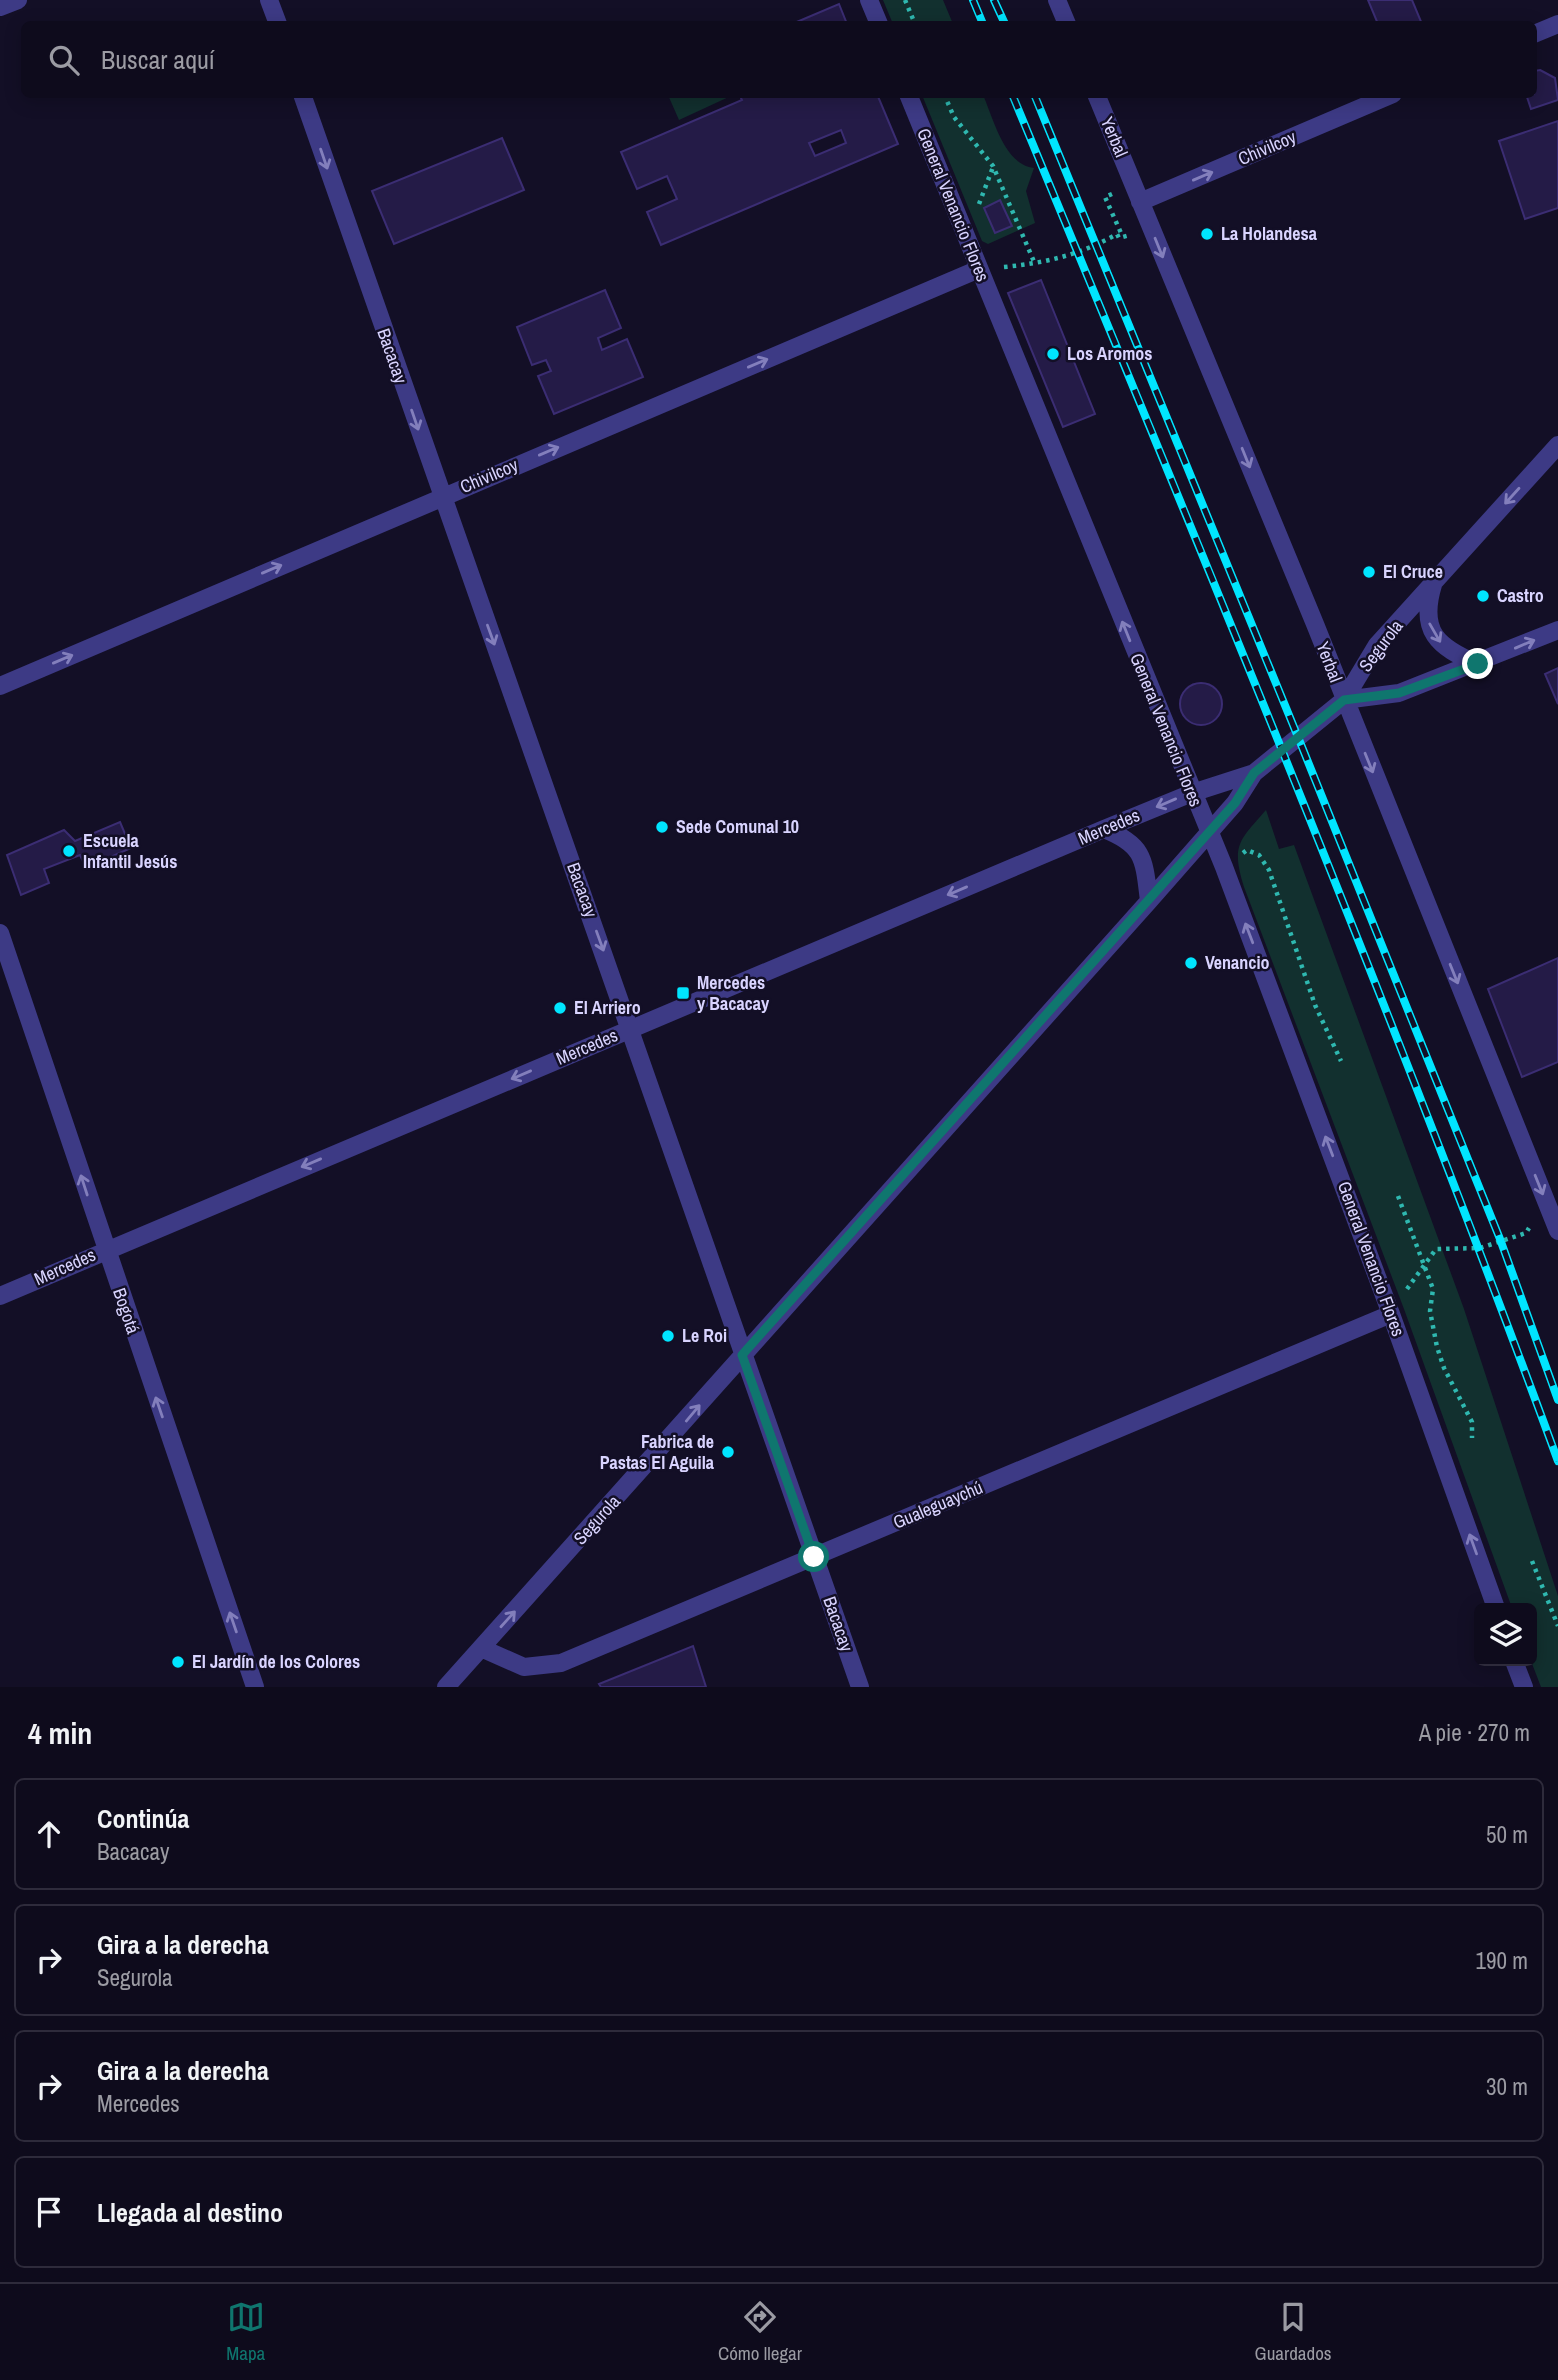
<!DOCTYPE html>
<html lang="es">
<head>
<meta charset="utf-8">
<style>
	body { margin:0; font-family:"Archivo Narrow",sans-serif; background:#171425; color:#f1f3f6 }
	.controls { position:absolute; right:21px; bottom:21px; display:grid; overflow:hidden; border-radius:10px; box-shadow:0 4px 18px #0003 }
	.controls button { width:63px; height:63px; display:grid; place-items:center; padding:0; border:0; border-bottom:2px solid #2e2b3b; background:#0e0b1c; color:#f1f3f6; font:35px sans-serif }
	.stop { position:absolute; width:21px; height:21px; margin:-16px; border:5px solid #0f766e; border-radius:50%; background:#fff }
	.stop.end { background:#0f766e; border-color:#fff; box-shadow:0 2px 7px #0008 }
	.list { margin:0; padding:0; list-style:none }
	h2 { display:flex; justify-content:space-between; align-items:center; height:91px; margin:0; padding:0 28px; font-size:30px }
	h2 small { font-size:23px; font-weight:400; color:#9b9ba3 }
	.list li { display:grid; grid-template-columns:46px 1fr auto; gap:21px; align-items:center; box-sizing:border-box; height:112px; margin:0 14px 14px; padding:0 14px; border:2px solid #2e2b3b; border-radius:10px }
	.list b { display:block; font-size:26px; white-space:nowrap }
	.list p { margin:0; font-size:23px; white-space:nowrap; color:#9b9ba3 }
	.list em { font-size:23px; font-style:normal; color:#9b9ba3 }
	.icon { flex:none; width:38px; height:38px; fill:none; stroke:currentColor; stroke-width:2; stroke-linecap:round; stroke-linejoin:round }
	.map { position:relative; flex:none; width:1558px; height:1687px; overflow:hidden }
	.search { position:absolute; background:#0e0b1c; box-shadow:0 4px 18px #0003; left:21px; right:21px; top:21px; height:77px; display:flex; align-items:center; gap:18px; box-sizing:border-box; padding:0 24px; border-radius:10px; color:#9b9ba3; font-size:26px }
	.sheet { height:595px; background:#0e0b1c }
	nav { display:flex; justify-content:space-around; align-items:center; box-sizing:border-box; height:98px; border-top:2px solid #2e2b3b; background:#0e0b1c; font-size:19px; color:#9b9ba3 }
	nav a { display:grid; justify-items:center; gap:4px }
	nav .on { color:#0f766e }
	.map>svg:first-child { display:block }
	.green { fill:#12302f }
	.building { fill:#241b47; stroke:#3b2d73; stroke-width:2; fill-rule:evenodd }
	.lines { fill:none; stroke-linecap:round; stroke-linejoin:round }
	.path { stroke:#2fb8b0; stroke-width:4.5; stroke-dasharray:3.5 5; stroke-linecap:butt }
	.minor { stroke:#3d3a85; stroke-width:18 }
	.rail-casing { stroke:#00e5ff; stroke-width:8 }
	.rail { stroke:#130f26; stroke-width:5; stroke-dasharray:16; stroke-linecap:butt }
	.oneway { stroke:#837fbc }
	.route { stroke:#0f766e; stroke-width:9 }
	.poi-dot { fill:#00e5ff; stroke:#130f26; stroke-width:2.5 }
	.labels { text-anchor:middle; stroke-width:5; stroke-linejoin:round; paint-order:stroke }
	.street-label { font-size:18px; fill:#d9d4ff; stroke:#130f26 }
	.poi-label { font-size:18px; font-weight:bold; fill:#d9d4ff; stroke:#130f26; text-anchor:start }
</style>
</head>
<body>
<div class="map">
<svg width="1558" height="1687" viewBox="0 0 1558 1687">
	<rect width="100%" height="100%" fill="#130f26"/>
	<path class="green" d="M883,0H943L953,24H893Z
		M733,95L679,120L668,95L733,94Z
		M922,95H983C993,117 1004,165 1034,168L1026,191L1035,223L988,244L982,241Z
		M1266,810L1279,849L1294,845L1464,1309L1558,1596V1687H1541L1531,1661L1532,1608H1512L1404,1309L1244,887C1231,845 1239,841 1266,810Z"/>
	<path class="building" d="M1368,0H1412L1422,24H1378Z
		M839,4L847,24H792Z
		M1540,70L1555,78L1558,100L1531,109L1526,94H1534V71Z
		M739,94H877L898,144L661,245L647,212L677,199L667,176L637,189L621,152L742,100ZM841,130L846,143L815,156L809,143Z
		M1558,121V208L1525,219L1499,141Z
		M502,138L524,190L394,244L372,191Z
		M1000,200L1012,226L995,233L984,208Z
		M1041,280L1095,414L1063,427L1008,293Z
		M605,290L621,328L598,338L602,350L627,339L643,377L554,414L538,376L551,371L546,360L532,365L517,327Z
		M1558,668V704L1545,674Z
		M1180 704a21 21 0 1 1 42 0a21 21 0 1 1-42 0Z
		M120,822L131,848L86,868L80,855L44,869L49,883L21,895L7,855L64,830L75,841Z
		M1558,958V1062L1522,1077L1488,989Z
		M693,1646L706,1687H601L599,1684Z"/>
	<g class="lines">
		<path class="path" d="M905,0L915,24
			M944,94L954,117L993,166L1035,264
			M1112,194L1105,197L1121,233L1117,234
			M979,204L993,167
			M1004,267C1045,263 1080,255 1117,234L1119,238L1130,235
			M1243,853L1247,850L1259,855L1269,870L1315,1005L1341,1061
			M1398,1196L1433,1289L1430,1311L1437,1347L1444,1368L1472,1422V1438
			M1407,1289L1436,1249L1480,1248L1526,1233L1529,1228
			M1532,1561L1558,1626"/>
		<path class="minor" d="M269,0L278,24
			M869,0L879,24
			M1057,0L1067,24
			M0,7L18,0
			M1534,34L1558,24
			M302,94L860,1687
			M908,94L1224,867L1391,1314L1496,1608
			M1096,94L1315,624L1558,1231
			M1140,202L1393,94
			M1433,585C1419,631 1437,647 1478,664
			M0,686L979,269
			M1344,700L1399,693L1558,630
			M1104,829C1145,845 1144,860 1149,901
			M0,933L255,1687
			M0,1296L1104,829L1192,793L1254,773
			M481,1648L524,1667L561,1663L1391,1314
			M1514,1661L1524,1687
			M446,1687L1149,901L1235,803L1254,773L1344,700L1377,645L1558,445"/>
		<g class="rail-casing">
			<path id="rail" d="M973,0L983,24
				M994,0L1005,24
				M1012,94C1200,548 1389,1001 1558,1461
				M1034,94L1298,737L1500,1239L1558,1400"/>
		</g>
		<use href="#rail" class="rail"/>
	</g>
	<defs><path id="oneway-shaft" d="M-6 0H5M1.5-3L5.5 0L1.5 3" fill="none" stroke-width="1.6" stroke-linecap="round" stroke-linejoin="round" transform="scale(1.75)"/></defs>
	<g class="oneway">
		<use href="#oneway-shaft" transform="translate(324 159) rotate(71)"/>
		<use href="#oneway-shaft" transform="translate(1203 176) rotate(-23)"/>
		<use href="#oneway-shaft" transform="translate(1159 248) rotate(68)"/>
		<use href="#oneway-shaft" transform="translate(758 363) rotate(-23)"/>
		<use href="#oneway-shaft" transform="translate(415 420) rotate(71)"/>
		<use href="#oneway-shaft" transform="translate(549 451) rotate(-23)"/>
		<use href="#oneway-shaft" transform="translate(1246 458) rotate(68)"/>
		<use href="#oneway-shaft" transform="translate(1512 496) rotate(132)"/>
		<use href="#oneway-shaft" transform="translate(272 569) rotate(-23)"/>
		<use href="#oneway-shaft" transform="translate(1126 631) rotate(-112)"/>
		<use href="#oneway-shaft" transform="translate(1435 633) rotate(60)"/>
		<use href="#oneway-shaft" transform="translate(491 635) rotate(70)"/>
		<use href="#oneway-shaft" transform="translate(1525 644) rotate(-23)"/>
		<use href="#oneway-shaft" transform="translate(63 659) rotate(-23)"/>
		<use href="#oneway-shaft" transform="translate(1369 763) rotate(68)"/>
		<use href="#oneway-shaft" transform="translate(1166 803) rotate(157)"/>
		<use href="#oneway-shaft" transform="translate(957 891) rotate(157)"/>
		<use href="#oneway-shaft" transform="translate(1249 933) rotate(-111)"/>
		<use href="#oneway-shaft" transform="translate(600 941) rotate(70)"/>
		<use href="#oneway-shaft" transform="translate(1454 974) rotate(68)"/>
		<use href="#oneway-shaft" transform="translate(521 1075) rotate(157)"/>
		<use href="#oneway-shaft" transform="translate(1329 1146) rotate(-111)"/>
		<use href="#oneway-shaft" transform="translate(311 1163) rotate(157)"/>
		<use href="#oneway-shaft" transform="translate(84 1185) rotate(-108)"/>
		<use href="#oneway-shaft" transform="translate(1539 1185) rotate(68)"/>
		<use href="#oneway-shaft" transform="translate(159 1407) rotate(-109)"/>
		<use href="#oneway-shaft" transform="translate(693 1413) rotate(-50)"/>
		<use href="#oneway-shaft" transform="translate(1473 1544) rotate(-110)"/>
		<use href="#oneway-shaft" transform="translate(508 1619) rotate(-48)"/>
		<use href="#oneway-shaft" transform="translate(233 1622) rotate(-109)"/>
	</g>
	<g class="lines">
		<path class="route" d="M814,1557L742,1355L1235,803L1254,773L1344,700L1399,693L1478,664"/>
	</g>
	<g class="poi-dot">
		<circle cx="1207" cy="234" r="7"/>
		<circle cx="1053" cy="354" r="7"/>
		<circle cx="1369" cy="572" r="7"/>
		<circle cx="1483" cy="596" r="7"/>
		<circle cx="662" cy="827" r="7"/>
		<circle cx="69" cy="851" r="7"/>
		<circle cx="1191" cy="963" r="7"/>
		<rect x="676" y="986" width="14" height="14" rx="3.5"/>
		<circle cx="560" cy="1008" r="7"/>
		<circle cx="668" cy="1336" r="7"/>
		<circle cx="728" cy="1452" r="7"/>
		<circle cx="178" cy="1662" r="7"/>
	</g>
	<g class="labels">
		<g class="street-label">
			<text transform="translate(1114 137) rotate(67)" y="6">Yerbal</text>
			<text transform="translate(1267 148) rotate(-23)" y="6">Chivilcoy</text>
			<text transform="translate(953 205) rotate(68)" y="6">General Venancio Flores</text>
			<text transform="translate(392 356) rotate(71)" y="6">Bacacay</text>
			<text transform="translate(489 476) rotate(-23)" y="6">Chivilcoy</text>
			<text transform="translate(1381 646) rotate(-53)" y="6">Segurola</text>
			<text transform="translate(1329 662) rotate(69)" y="6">Yerbal</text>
			<text transform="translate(1166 730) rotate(68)" y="6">General Venancio Flores</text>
			<text transform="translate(1109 827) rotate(-23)" y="6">Mercedes</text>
			<text transform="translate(582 890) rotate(70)" y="6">Bacacay</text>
			<text transform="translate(587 1047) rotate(-23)" y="6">Mercedes</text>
			<text transform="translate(1371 1259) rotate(70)" y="6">General Venancio Flores</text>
			<text transform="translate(65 1267) rotate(-24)" y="6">Mercedes</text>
			<text transform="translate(126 1311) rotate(71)" y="6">Bogotá</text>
			<text transform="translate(938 1505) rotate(-23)" y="6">Gualeguaychú</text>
			<text transform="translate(597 1520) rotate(-48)" y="6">Segurola</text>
			<text transform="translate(838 1624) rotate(71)" y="6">Bacacay</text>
		</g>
		<g class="poi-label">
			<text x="1221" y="240">La Holandesa</text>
			<text x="1067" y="360">Los Aromos</text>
			<text x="1383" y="578">El Cruce</text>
			<text x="1497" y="602">Castro</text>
			<text x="676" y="833">Sede Comunal 10</text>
			<text x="83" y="847">Escuela<tspan x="83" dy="21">Infantil Jesús</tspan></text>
			<text x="1205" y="969">Venancio</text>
			<text x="697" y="989">Mercedes<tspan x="697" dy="21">y Bacacay</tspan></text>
			<text x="574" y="1014">El Arriero</text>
			<text x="682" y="1342">Le Roi</text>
			<text x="714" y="1448" text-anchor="end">Fabrica de<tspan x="714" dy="21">Pastas El Aguila</tspan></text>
			<text x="192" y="1668">El Jardín de los Colores</text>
		</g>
	</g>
</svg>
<div class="controls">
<button><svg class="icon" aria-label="layers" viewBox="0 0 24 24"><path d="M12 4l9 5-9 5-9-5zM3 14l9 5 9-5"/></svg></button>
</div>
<div class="stop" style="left:814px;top:1557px"></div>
<div class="stop end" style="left:1478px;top:664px"></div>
<div class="search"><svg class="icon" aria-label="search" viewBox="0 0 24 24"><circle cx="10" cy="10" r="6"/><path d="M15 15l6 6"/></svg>Buscar aquí</div>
</div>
<section class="sheet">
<h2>4 min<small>A pie · 270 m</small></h2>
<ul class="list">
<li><svg class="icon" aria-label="ahead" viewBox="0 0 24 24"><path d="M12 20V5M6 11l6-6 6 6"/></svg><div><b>Continúa</b><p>Bacacay</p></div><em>50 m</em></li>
<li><svg class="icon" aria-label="right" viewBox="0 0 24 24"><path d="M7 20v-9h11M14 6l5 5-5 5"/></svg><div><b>Gira a la derecha</b><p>Segurola</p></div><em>190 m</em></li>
<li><svg class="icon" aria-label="right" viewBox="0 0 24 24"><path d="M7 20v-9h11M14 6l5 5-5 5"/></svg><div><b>Gira a la derecha</b><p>Mercedes</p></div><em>30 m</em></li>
<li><svg class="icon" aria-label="arrive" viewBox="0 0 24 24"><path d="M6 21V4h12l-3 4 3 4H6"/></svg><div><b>Llegada al destino</b></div></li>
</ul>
</section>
<nav>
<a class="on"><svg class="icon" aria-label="map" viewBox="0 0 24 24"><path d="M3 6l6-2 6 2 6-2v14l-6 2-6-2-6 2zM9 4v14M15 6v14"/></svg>Mapa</a>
<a><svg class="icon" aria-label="directions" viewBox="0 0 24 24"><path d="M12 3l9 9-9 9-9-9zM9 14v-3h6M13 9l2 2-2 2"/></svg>Cómo llegar</a>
<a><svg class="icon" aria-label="saved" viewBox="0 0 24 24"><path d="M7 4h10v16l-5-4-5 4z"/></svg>Guardados</a>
</nav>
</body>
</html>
